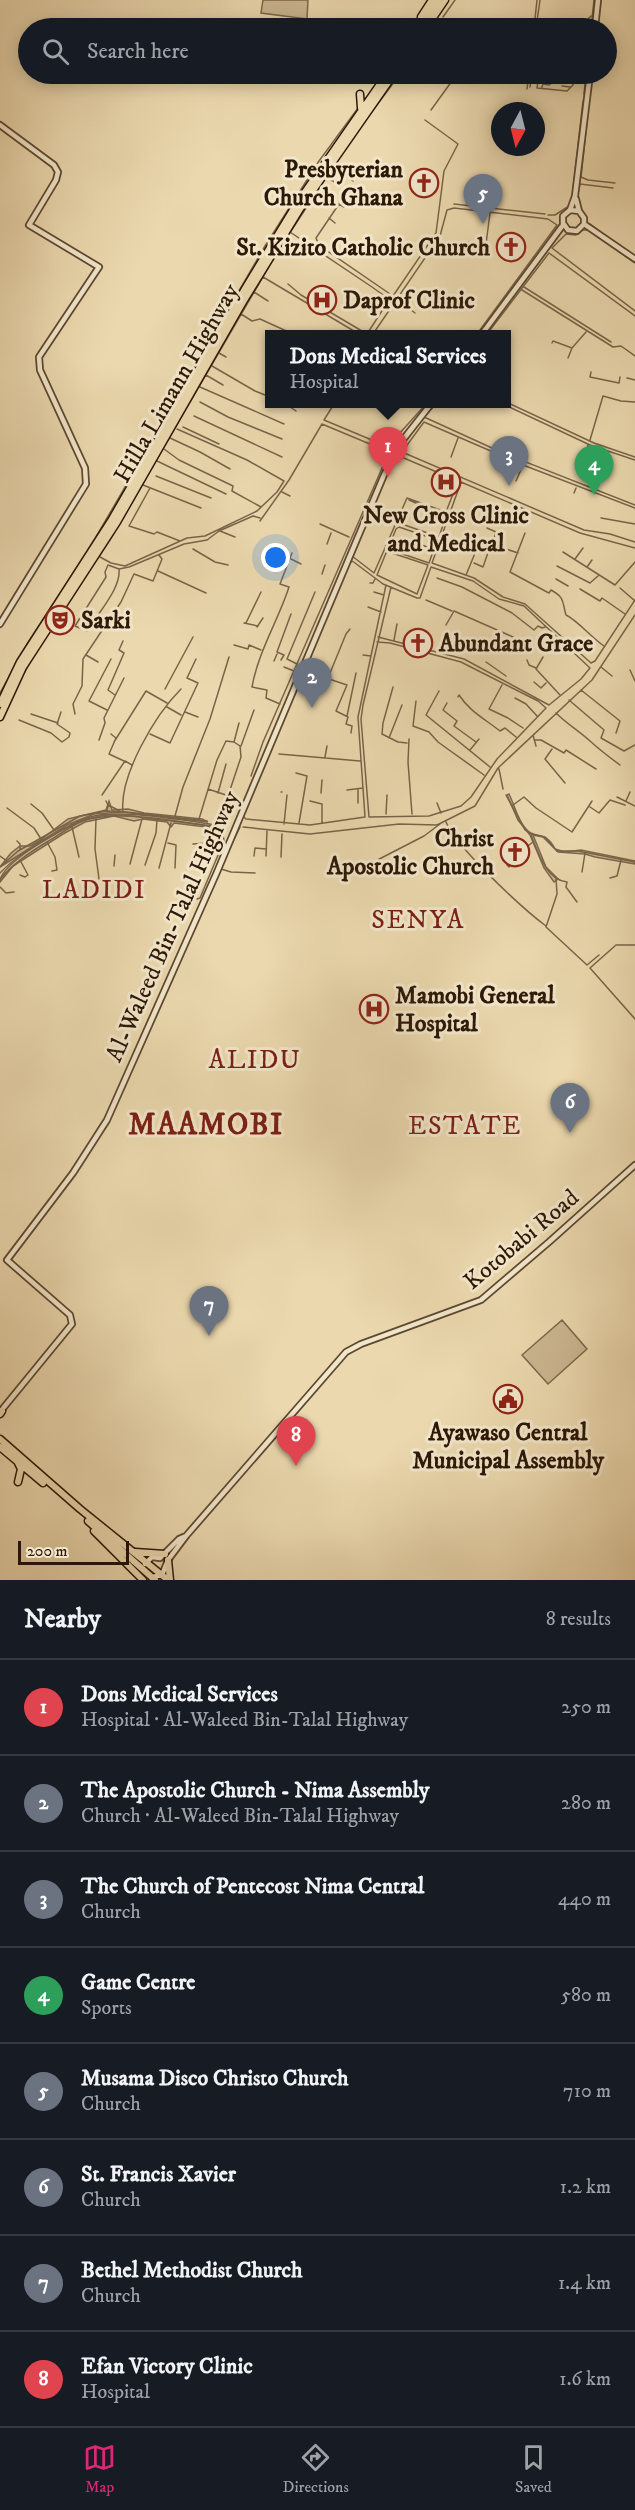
<!DOCTYPE html>
<html lang="en">
<head>
<meta charset="utf-8">
<style>
	body { margin:0; font-family:"IM FELL DW Pica",serif; background:#20242c; color:#f1f3f6 }
	.compass { position:absolute; left:491px; top:102px; width:54px; height:54px; border-radius:50%; background:#171b24; box-shadow:0 3px 15px #0003; rotate:187deg }
	.scale { position:absolute; left:18px; bottom:15px; width:111px; box-sizing:border-box; padding-left:6px; border:3px solid #2c1807; border-top:0; font-size:16px; line-height:21px; white-space:nowrap; color:#2c1807; -webkit-text-stroke:4px #f2e6ca; paint-order:stroke }
	.you { position:absolute; left:276px; top:558px; width:21px; height:21px; margin:-15px; border:4px solid #fff; border-radius:50%; background:#1a73e8; box-shadow:0 0 0 9px #1a73e833 }
	.badge { display:grid; place-items:center; width:39px; height:39px; border-radius:50%; background:#db2777; color:#fff; font-size:20px; font-weight:700 }
	.pin { position:absolute; translate:-50% -50px; filter:drop-shadow(0 2px 3px #0008) }
	.pin::after { content:''; position:absolute; top:32px; width:21px; height:18px; background:inherit; clip-path:polygon(0 0,100% 0,50% 100%) }
	.popup { position:absolute; left:265px; top:330px; width:246px; height:78px; box-sizing:border-box; display:grid; place-content:center; border-radius:0px; background:#171b24; filter:drop-shadow(0 2px 4px #0005); font-size:20px; white-space:nowrap; color:#9ea1a6 }
	.popup b { font-size:22px; color:#f1f3f6 }
	.popup::after { content:''; position:absolute; left:50%; top:100%; margin-left:-12px; border:12px solid transparent; border-top-color:#171b24 }
	.list { margin:0; padding:0; list-style:none }
	h2 { display:flex; justify-content:space-between; align-items:center; height:78px; margin:0; padding:0 24px; font-size:26px }
	h2 small { font-size:20px; font-weight:400; color:#9ea1a6 }
	.list li { display:grid; grid-template-columns:39px 1fr auto; gap:18px; align-items:center; box-sizing:border-box; height:96px; padding:0 24px; border-top:2px solid #363941 }
	.list b { display:block; font-size:22px; white-space:nowrap }
	.list p { margin:0; font-size:20px; white-space:nowrap; color:#9ea1a6 }
	.list em { font-size:20px; font-style:normal; color:#9ea1a6 }
	.icon { flex:none; width:33px; height:33px; fill:none; stroke:currentColor; stroke-width:2; stroke-linecap:round; stroke-linejoin:round }
	.map { position:relative; flex:none; width:635px; height:1580px; overflow:hidden }
	.search { position:absolute; background:#171b24; box-shadow:0 3px 15px #0003; left:18px; right:18px; top:18px; height:66px; display:flex; align-items:center; gap:15px; box-sizing:border-box; padding:0 21px; border-radius:33px; color:#9ea1a6; font-size:22px }
	.sheet { height:846px; background:#171b24 }
	nav { display:flex; justify-content:space-around; align-items:center; box-sizing:border-box; height:84px; border-top:2px solid #363941; background:#171b24; font-size:16px; color:#9ea1a6 }
	nav a { display:grid; justify-items:center; gap:3px }
	nav .on { color:#db2777 }
	.map>svg:first-child { display:block }
	.green { fill:#cbb792; stroke:#7c684c; stroke-width:1.5 }
	.lines { fill:none; stroke-linecap:round; stroke-linejoin:round }
	.stream { stroke:#786449; stroke-width:1.5 }
	.minor-casing { stroke:#5c4831; stroke-width:8 }
	.major-casing { stroke:#2c1807; stroke-width:9 }
	.minor { stroke:#f2e6ca; stroke-width:4.5 }
	.major { stroke:#ebd8ae; stroke-width:6 }
	.labels { text-anchor:middle; stroke-width:6; stroke-linejoin:round; paint-order:stroke }
	.poi-label { font-size:24px; font-weight:bold; fill:#2c1807; stroke:#f2e6ca; text-anchor:start }
	.street-label { font-size:24px; fill:#2c1807; stroke:#f2e6ca }
	.neighbourhood-label { font-size:26px; letter-spacing:1.5px; fill:#7a1f14; stroke:#f2e6ca }
	.district-label { font-size:30px; font-weight:bold; letter-spacing:1.5px; fill:#7a1f14; stroke:#f2e6ca }
</style>
</head>
<body>
<div class="map">
<svg width="635" height="1580" viewBox="0 0 635 1580">
	<rect width="100%" height="100%" fill="#ebd8ae"/>
	<filter id="stains"><feTurbulence type="fractalNoise" baseFrequency=".00333" numOctaves="4"/><feColorMatrix values="0 0 0 0 .2 0 0 0 0 .09 0 0 0 0 .02 0 0 0 .5 -.17"/></filter>
	<radialGradient id="worn" r=".72"><stop offset=".6" stop-color="#630" stop-opacity="0"/><stop offset="1" stop-color="#630" stop-opacity=".3"/></radialGradient>
	<path class="green" d="M263,0H308L307,19L261,13Z
		M509,794C515,806 517,819 526,829C535,840 545,829 555,849L565,852L581,850L635,861V864L595,857L585,854L558,852L543,837L533,835L546,867L558,879L554,882L544,868L530,835L518,820L507,795Z
		M109,801L112,810L128,809L144,813L202,819L208,822L122,812L94,814L67,825L0,867L11,853L20,846H30L39,841L68,819L106,810Z
		M108,815H123L221,827V829L174,823L171,827L167,822L143,819L134,821L114,816L85,822L63,834L13,866L0,882C0,863 63,828 81,821C89,818 99,816 108,815Z
		M562,1320L587,1349L548,1384L522,1355Z"/>
	<g class="lines">
		<path class="stream" d="M443,17L455,0
			M431,28L438,26L443,28
			M534,28L537,0
			M536,28L540,0
			M588,28V19L591,16
			M591,28L594,0
			M539,74L537,88L567,91L573,85L575,74
			M540,75L574,79
			M539,79L552,80
			M562,86L570,87
			M530,87L532,74
			M542,87L543,84L549,85L555,81L572,83
			M527,89L529,74
			M584,94L586,74
			M589,102L581,177L588,180L615,183
			M431,110L457,74
			M365,121L400,74
			M353,138L362,125
			M332,167L353,181
			M326,177L338,184
			M317,192L344,207
			M577,198L580,184L613,188
			M572,199L583,101
			M454,204L545,214
			M548,215H555L569,206
			M329,218L335,223
			M590,224L617,244
			M309,244L320,246L393,296L436,233L444,171L458,144L425,120
			M319,245L316,238L339,204
			M465,252L467,242L486,244L490,213
			M635,263L589,230H583L576,235L566,234L552,248L635,311
			M263,277L359,334
			M288,284L301,295L367,334L387,303L386,297L372,287L290,232
			M524,287L611,342
			M404,290L411,295
			M522,290L613,347L621,346L635,356
			M254,292L268,301
			M397,299L415,313
			M241,314L252,321L260,319L293,334
			M373,334L440,236L447,210L454,208L548,219L557,225L477,334
			M487,334L549,253L635,316
			M552,343L553,341L572,348
			M219,353L226,357
			M568,358L572,348L586,332
			M212,366L255,391L270,397
			M591,372L590,377L619,383L620,377
			M206,375L223,385
			M627,378L635,380
			M200,387L284,424
			M200,402L228,417L282,439
			M506,402L594,443L635,457
			M286,404L296,411
			M334,404L324,420L391,448L399,434L426,404
			M436,404L424,417L503,453L635,505
			M503,404L590,445L635,460
			M281,405V404
			M194,416L282,457
			M183,427L219,444
			M170,438L200,452L230,469
			M590,440L603,396L621,401L635,402
			M164,449L179,460L233,486L232,491L261,507
			M586,454L588,445
			M399,456L458,481L446,512L407,498L374,573L352,556L390,467Z
			M451,457L458,438
			M157,461L226,494
			M156,476L211,498
			M516,481L523,465
			M143,485L201,508
			M150,488L129,526L154,534L157,532L180,541
			M282,492L290,496
			M574,493L576,488
			M635,508L523,465L424,422L402,452L584,530L610,534L635,542
			M601,518L635,524
			M399,523L439,537L446,516L409,500
			M320,524L349,537
			M399,527L437,540L429,563L388,549L396,529Z
			M487,528L496,532L492,544
			M220,531L235,537
			M525,533L510,572L547,592L549,593L551,590C566,598 562,603 566,615C577,620 592,638 604,646
			M468,536L518,553
			M327,544L331,533
			M422,545L432,549
			M635,548L580,533L461,482L432,563L474,578L503,597L525,604L591,663L595,661L635,600
			M89,549L265,246L319,161L358,108
			M193,549L215,562L228,565
			M389,552L428,565L417,594L377,575L386,553Z
			M563,552L615,585L635,562
			M100,557L111,563L125,566L187,538L205,536L257,511L277,492L284,481L247,460L177,429
			M291,559L301,564
			M575,559L583,548
			M474,563L483,567L491,544
			M348,565L352,561L355,563L383,584L417,598H420L431,567L473,581L499,599L524,606L590,668L581,679L549,705L464,659L378,637
			M557,566L590,583L598,576
			M587,567L592,560
			M119,569C121,588 100,610 91,626L87,631L75,626L106,577L105,572L108,565L119,569L129,567L184,544L207,540L219,531L253,516L260,518
			M158,571L206,593
			M322,574L325,565
			M466,575L480,541
			M437,578L462,587L512,613L534,630L538,626L542,628L545,627
			M556,579L568,586
			M370,583H373L375,579
			M620,588L635,601
			M580,589L600,601L602,598L625,614
			M374,592L384,595
			M426,600L452,611
			M368,607L381,612
			M244,623L258,626
			M246,623L261,592
			M446,625L454,611L513,637
			M257,627L263,618
			M478,638L493,640
			M394,640L397,624
			M377,642L390,643L461,662L538,701L546,708L497,759L471,797L461,806L429,816L369,817L361,719L363,705L391,587
			M234,645L248,649L249,645L261,650
			M86,655L98,662
			M363,655L371,656
			M543,657L536,669L560,695
			M281,660L284,655L277,652L291,614
			M527,660L529,665L536,668
			M274,661L277,654
			M486,662L506,676
			M297,664L287,659L315,592
			M284,667L294,671
			M601,667L612,676
			M630,670L635,681
			M317,675L347,685L336,711L348,717L346,724L352,726L351,733
			M328,678L346,634L350,629
			M19,682L38,649L111,538L278,251L325,179
			M534,682L541,688L546,683
			M502,685L489,709L508,718L523,728
			M393,687L383,723L382,734L398,742L407,743
			M165,689L193,637
			M581,690L620,721L616,733
			M439,691L426,715L490,767
			M0,693L27,644L74,573
			M115,695L108,690L124,653L119,650L123,641
			M458,697L459,695C470,712 485,719 500,731L505,728L516,737
			M515,698L526,704L537,716
			M569,700L604,730L601,738L624,751L635,745
			M416,701L413,726L429,732L438,742L484,775
			M447,703L443,710L457,721L454,726L476,742
			M280,704L266,698L267,690L252,687C258,652 278,621 289,587L280,584L292,553
			M167,707L181,715
			M107,710L89,701L111,659
			M185,712L198,717
			M556,713C567,724 579,731 590,741C600,750 609,757 620,765
			M31,714L58,723
			M75,714L73,704L82,686L83,659L121,602L134,574L153,581L162,559L159,555
			M347,716L356,673
			M19,720L51,733L62,742L69,737L70,733L57,724L61,712
			M111,734L116,738L109,754L124,761
			M150,734L170,743L198,683L187,678L196,659
			M533,735L536,746
			M389,738L402,705
			M409,739L408,762L412,814
			M99,740L105,723L104,718L124,678
			M535,740H541L564,753L566,750L596,769
			M114,742L146,691L167,703
			M241,746L254,710
			M552,749L545,759L565,783
			M470,750L479,739
			M279,754L360,761
			M325,757L327,746
			M499,769L503,789
			M296,773L307,776L299,823
			M251,776L263,742L389,452L322,424L289,480L260,521
			M208,789L232,797
			M358,789V803
			M347,790L363,788
			M281,792H282
			M218,793L226,764
			M321,793L322,780
			M102,795L125,761L132,765
			M506,795L525,830L531,834L545,837L557,851H578L635,862
			M228,796L241,757L240,746L234,742L239,723
			M617,797L635,806
			M106,801L108,805L107,811
			M310,801L322,804V823
			M626,801L630,792
			M437,803L441,813
			M31,804L42,813L54,830
			M108,805L120,811
			M513,805L524,797L536,808L572,832L592,801
			M590,807L599,813L610,800L625,805
			M7,808L34,828L41,839
			M123,812C119,776 155,715 181,689
			M386,814L387,795
			M242,815L246,819L310,825L365,817L358,717L386,585
			M175,816L183,787L210,719L229,657
			M96,818L95,849L99,879
			M199,819L217,760L226,741L234,742
			M446,822C456,847 522,908 546,926
			M284,824L287,795
			M72,827L79,857
			M243,827L310,834L399,824L437,825L475,806L498,768L592,680L635,615
			M531,835C538,852 546,880 567,882L566,887L577,902
			M17,841L20,844V850
			M47,842L55,857L57,870L52,871
			M168,843L176,845L175,868
			M193,844L222,842
			M467,848L477,839
			M228,852L240,827
			M193,853H218
			M0,856L7,861
			M226,856L221,869L231,872L255,873
			M254,856L255,848L266,849
			M266,856L267,831
			M281,857L282,834
			M20,860L28,875L25,877L20,875
			M130,864L142,819
			M145,865L156,833L157,820
			M507,865L509,867L520,852L533,842
			M114,866L115,855
			M0,867L18,851L80,816L106,811L126,812L207,821
			M159,868L171,823
			M356,871L424,836L440,824
			M582,872L585,853
			M0,873C13,859 28,850 45,840C59,832 74,822 90,817C119,808 191,822 224,826
			M556,878L557,894L546,927L587,965L599,955
			M610,878L617,876L621,860
			M0,879C14,863 29,853 47,842C59,835 70,826 83,821C117,809 184,822 220,828
			M0,887L6,893L14,892
			M197,899L200,898L224,841L222,827
			M635,945H616L590,968L635,1019"/>
		<g class="minor-casing">
			<path id="minor" d="M595,28L598,0
				M0,125L54,165L58,172L56,180L29,225L99,267L39,357L40,370L46,383L85,468L86,484L0,624
				M576,199L579,211L584,218V224L577,231L568,230L563,223V216L570,210L579,211
				M570,210L575,196L590,74
				M584,224L635,259
				M482,334L563,225
				M0,1412L72,1324L70,1315L7,1260L73,1173L107,1120L217,872L384,475L402,441L431,404
				M160,1558L179,1539L186,1536
				M145,1564L152,1557L160,1558
				M153,1577L162,1575L168,1560L186,1536L346,1352L361,1344L481,1300L549,1242L635,1165"/>
		</g>
		<g class="major-casing">
			<path id="major" d="M421,17L432,0
				M419,28L438,0
				M426,28L445,0
				M360,94L361,108
				M0,704L20,662L112,519L246,287L296,205L387,74
				M0,717L23,667L117,522L243,302L300,209L394,74
				M0,1414L2,1411
				M0,1439L80,1509L168,1580
				M0,1447L43,1483
				M18,1463L21,1469L18,1482
				M88,1521L155,1580
				M94,1531L143,1580
				M135,1552L165,1554
				M168,1560L170,1580"/>
		</g>
		<use href="#minor" class="minor"/>
		<use href="#major" class="major"/>
	</g>
	<defs>
		<g id="church-ring" transform="scale(1.5)"><circle r="9.5" fill="#f2e6ca" stroke="#8f2418" stroke-width="1.5"/><path d="M-1.2-6h2.4v3.5h3.3v2.4h-3.3V6h-2.4V-.1h-3.3v-2.4h3.3Z" fill="#8f2418"/></g>
		<g id="hospital-ring" transform="scale(1.5)"><circle r="9.5" fill="#f2e6ca" stroke="#8f2418" stroke-width="1.5"/><path d="M-5-5h3v3.5h4V-5h3V5h-3V1.5h-4V5h-3Z" fill="#8f2418"/></g>
		<g id="theatre-ring" transform="scale(1.5)"><circle r="9.5" fill="#f2e6ca" stroke="#8f2418" stroke-width="1.5"/><path d="M-5-5.5Q0-4 5-5.5V0Q5 5 0 6Q-5 5-5 0ZM-3.3-2.5H-1v1.5H-3.3ZM1-2.5H3.3v1.5H1ZM-2.8 1Q0 5.5 2.8 1Z" fill="#8f2418"/></g>
		<g id="civic-ring" transform="scale(1.5)"><circle r="9.5" fill="#f2e6ca" stroke="#8f2418" stroke-width="1.5"/><path d="M-.6-6.5H3V-4.5H.6V-3L4-1V1h2V6H-6V1h2V-1L-.6-3ZM-1.2 2.5V6h2.4V2.5Z" fill="#8f2418"/></g>
	</defs>
	<g fill-rule="evenodd">
		<use href="#church-ring" x="424" y="183"/>
		<use href="#church-ring" x="511" y="247"/>
		<use href="#hospital-ring" x="322" y="300"/>
		<use href="#hospital-ring" x="446" y="482"/>
		<use href="#theatre-ring" x="60" y="620"/>
		<use href="#church-ring" x="418" y="643"/>
		<use href="#church-ring" x="515" y="852"/>
		<use href="#hospital-ring" x="374" y="1009"/>
		<use href="#civic-ring" x="508" y="1399"/>
	</g>
	<g class="labels">
		<g class="poi-label">
			<text x="403" y="177" text-anchor="end">Presbyterian<tspan x="403" dy="28">Church Ghana</tspan></text>
			<text x="490" y="255" text-anchor="end">St. Kizito Catholic Church</text>
			<text x="343" y="308">Daprof Clinic</text>
			<text x="446" y="523" text-anchor="middle">New Cross Clinic<tspan x="446" dy="28">and Medical</tspan></text>
			<text x="81" y="628">Sarki</text>
			<text x="439" y="651">Abundant Grace</text>
			<text x="494" y="846" text-anchor="end">Christ<tspan x="494" dy="28">Apostolic Church</tspan></text>
			<text x="395" y="1003">Mamobi General<tspan x="395" dy="28">Hospital</tspan></text>
			<text x="508" y="1440" text-anchor="middle">Ayawaso Central<tspan x="508" dy="28">Municipal Assembly</tspan></text>
		</g>
		<g class="street-label">
			<text transform="translate(176 383) rotate(-60)" y="8">Hilla Limann Highway</text>
			<text transform="translate(172 926) rotate(-66)" y="8">Al-Waleed Bin-Talal Highway</text>
			<text transform="translate(521 1239) rotate(-40)" y="8">Kotobabi Road</text>
		</g>
		<g class="neighbourhood-label">
			<text x="94" y="898">LADIDI</text>
			<text x="418" y="928">SENYA</text>
			<text x="255" y="1068">ALIDU</text>
			<text x="465" y="1134">ESTATE</text>
		</g>
		<g class="district-label">
			<text x="206" y="1134">MAAMOBI</text>
		</g>
	</g>
	<rect width="100%" height="100%" filter="url(#stains)"/>
	<rect width="100%" height="100%" fill="url(#worn)"/>
</svg>
<svg class="compass" viewBox="-18 -18 36 36"><path d="M0-13l5 13h-10z" fill="#e53935"/><path d="M0 13l5-13h-10z" fill="#9ea1a6"/></svg>
<div class="scale">200 m</div>
<div class="you"></div>
<div class="pin badge" style="left:388px;top:477px;background:#e0444e">1</div>
<div class="popup"><b>Dons Medical Services</b>Hospital</div>
<div class="pin badge" style="left:312px;top:708px;background:#6b7280">2</div>
<div class="pin badge" style="left:509px;top:486px;background:#6b7280">3</div>
<div class="pin badge" style="left:594px;top:495px;background:#2e9e5b">4</div>
<div class="pin badge" style="left:483px;top:224px;background:#6b7280">5</div>
<div class="pin badge" style="left:570px;top:1133px;background:#6b7280">6</div>
<div class="pin badge" style="left:209px;top:1336px;background:#6b7280">7</div>
<div class="pin badge" style="left:296px;top:1466px;background:#e0444e">8</div>
<div class="search"><svg class="icon" aria-label="search" viewBox="0 0 24 24"><circle cx="10" cy="10" r="6"/><path d="M15 15l6 6"/></svg>Search here</div>
</div>
<section class="sheet">
<h2>Nearby<small>8 results</small></h2>
<ul class="list">
<li><span class="badge" style="background:#e0444e">1</span><div><b>Dons Medical Services</b><p>Hospital · Al-Waleed Bin-Talal Highway</p></div><em>250 m</em></li>
<li><span class="badge" style="background:#6b7280">2</span><div><b>The Apostolic Church - Nima Assembly</b><p>Church · Al-Waleed Bin-Talal Highway</p></div><em>280 m</em></li>
<li><span class="badge" style="background:#6b7280">3</span><div><b>The Church of Pentecost Nima Central</b><p>Church</p></div><em>440 m</em></li>
<li><span class="badge" style="background:#2e9e5b">4</span><div><b>Game Centre</b><p>Sports</p></div><em>580 m</em></li>
<li><span class="badge" style="background:#6b7280">5</span><div><b>Musama Disco Christo Church</b><p>Church</p></div><em>710 m</em></li>
<li><span class="badge" style="background:#6b7280">6</span><div><b>St. Francis Xavier</b><p>Church</p></div><em>1.2 km</em></li>
<li><span class="badge" style="background:#6b7280">7</span><div><b>Bethel Methodist Church</b><p>Church</p></div><em>1.4 km</em></li>
<li><span class="badge" style="background:#e0444e">8</span><div><b>Efan Victory Clinic</b><p>Hospital</p></div><em>1.6 km</em></li>
</ul>
</section>
<nav>
<a class="on"><svg class="icon" aria-label="map" viewBox="0 0 24 24"><path d="M3 6l6-2 6 2 6-2v14l-6 2-6-2-6 2zM9 4v14M15 6v14"/></svg>Map</a>
<a><svg class="icon" aria-label="directions" viewBox="0 0 24 24"><path d="M12 3l9 9-9 9-9-9zM9 14v-3h6M13 9l2 2-2 2"/></svg>Directions</a>
<a><svg class="icon" aria-label="saved" viewBox="0 0 24 24"><path d="M7 4h10v16l-5-4-5 4z"/></svg>Saved</a>
</nav>
</body>
</html>
